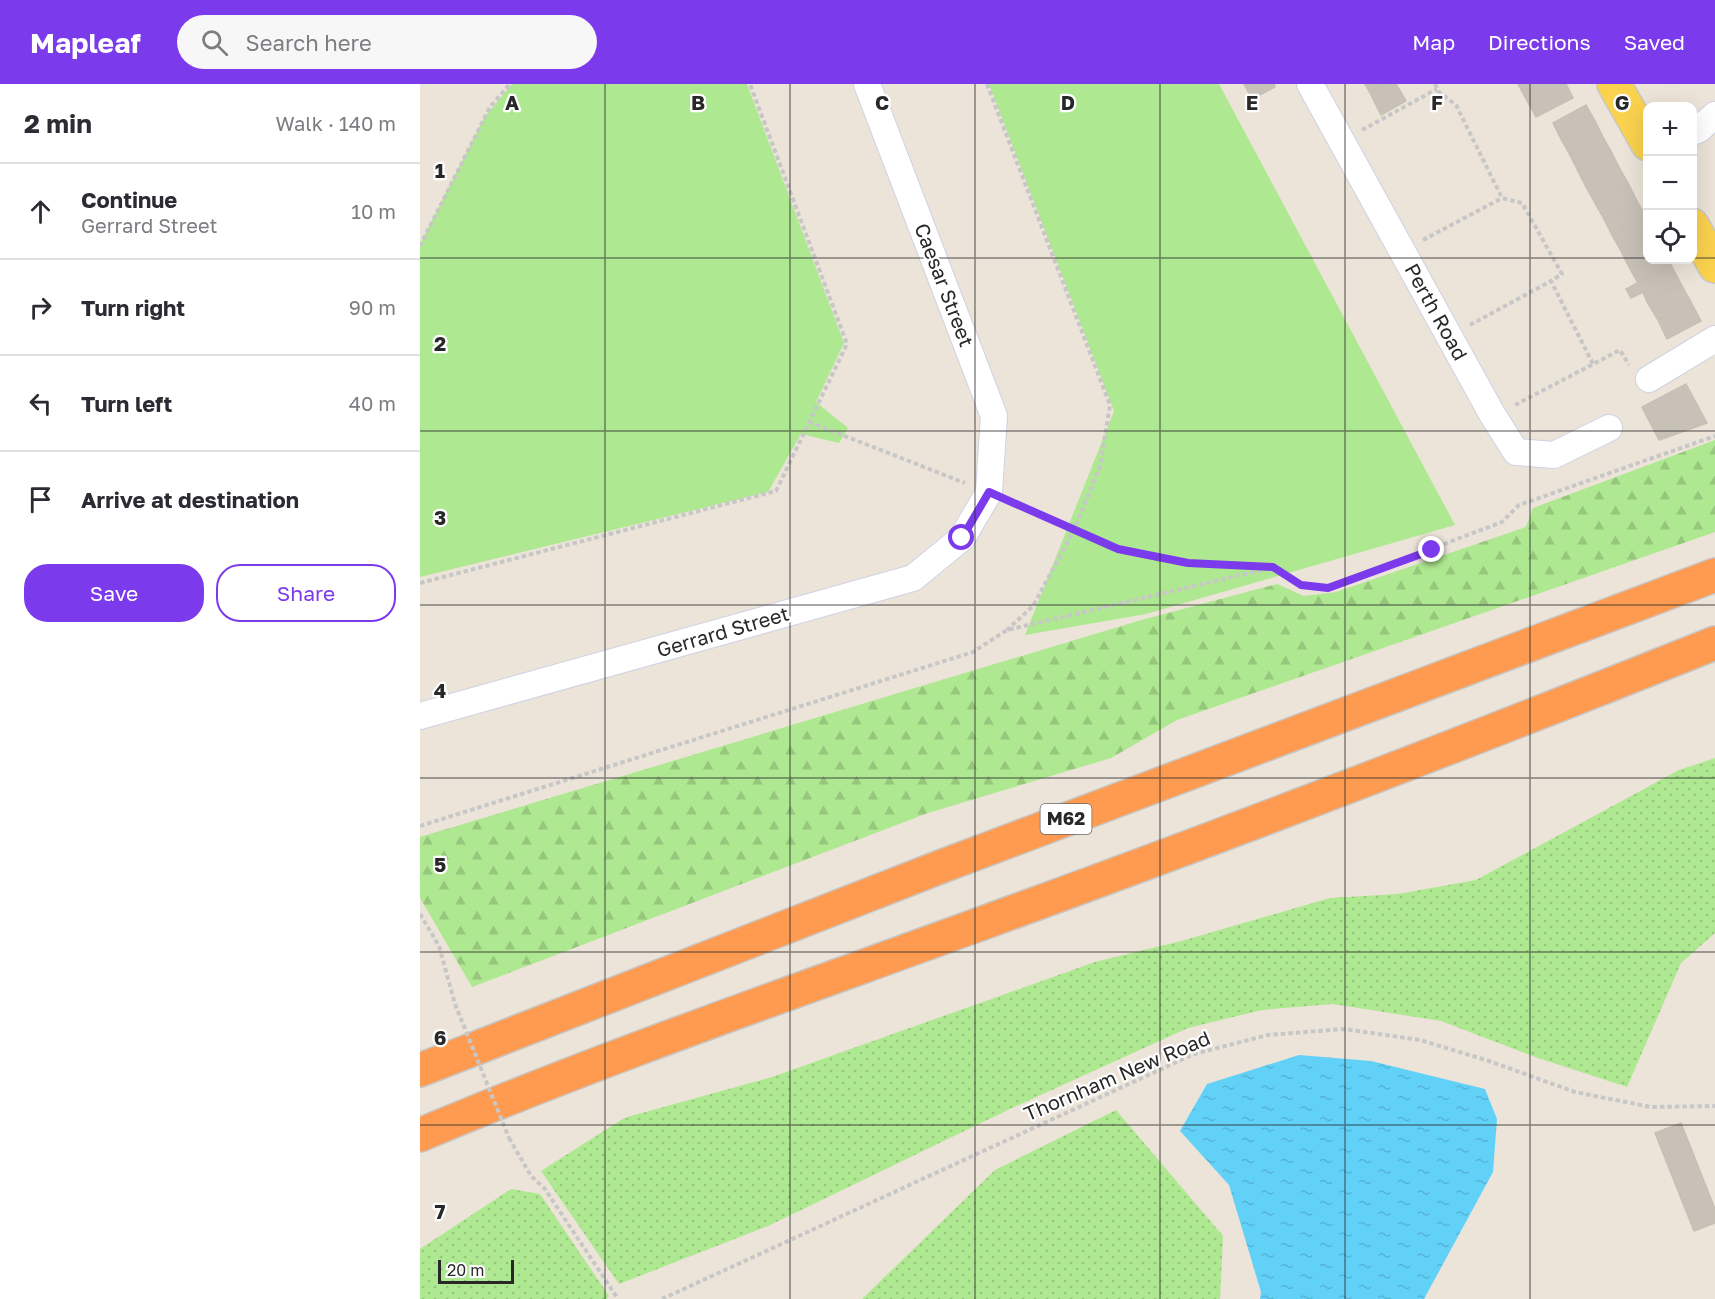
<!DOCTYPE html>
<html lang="en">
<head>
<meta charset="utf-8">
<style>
	body { margin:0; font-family:"Golos Text",sans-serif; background:#f7f7f7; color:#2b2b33 }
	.controls { position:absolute; right:18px; top:18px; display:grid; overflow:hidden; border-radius:12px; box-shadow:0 6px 24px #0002 }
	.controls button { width:54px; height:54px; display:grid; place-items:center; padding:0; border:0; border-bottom:2px solid #e1e1e2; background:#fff; color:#2b2b33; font:30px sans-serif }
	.scale { position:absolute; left:18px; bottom:15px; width:76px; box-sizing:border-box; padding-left:6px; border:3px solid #282828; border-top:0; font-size:16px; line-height:21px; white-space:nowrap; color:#282828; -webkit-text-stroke:4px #fff; paint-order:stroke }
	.stop { position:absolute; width:18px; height:18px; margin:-14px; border:4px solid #7c3aed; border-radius:50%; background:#fff }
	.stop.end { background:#7c3aed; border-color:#fff; box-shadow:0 2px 6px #0008 }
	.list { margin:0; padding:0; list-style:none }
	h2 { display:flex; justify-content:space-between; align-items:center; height:78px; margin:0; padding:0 24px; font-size:26px }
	h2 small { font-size:20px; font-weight:400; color:#7c7c81 }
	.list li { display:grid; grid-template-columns:39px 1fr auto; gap:18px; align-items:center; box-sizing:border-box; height:96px; padding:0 24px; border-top:2px solid #e1e1e2 }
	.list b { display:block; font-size:22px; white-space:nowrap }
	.list p { margin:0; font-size:20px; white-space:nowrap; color:#7c7c81 }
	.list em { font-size:20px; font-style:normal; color:#7c7c81 }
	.actions { display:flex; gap:12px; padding:18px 24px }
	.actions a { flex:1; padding:14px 0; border:2px solid #7c3aed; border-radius:24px; text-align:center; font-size:21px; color:#7c3aed }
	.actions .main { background:#7c3aed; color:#fff }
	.icon { flex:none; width:33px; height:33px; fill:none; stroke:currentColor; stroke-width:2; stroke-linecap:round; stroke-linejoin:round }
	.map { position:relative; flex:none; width:1295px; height:1215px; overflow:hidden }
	header { display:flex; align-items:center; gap:36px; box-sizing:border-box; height:84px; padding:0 30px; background:#7c3aed; color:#fff }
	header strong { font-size:28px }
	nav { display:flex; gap:33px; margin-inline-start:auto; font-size:21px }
	.search { width:420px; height:54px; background:#f7f7f7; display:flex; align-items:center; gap:15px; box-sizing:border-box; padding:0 21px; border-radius:33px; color:#7c7c81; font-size:22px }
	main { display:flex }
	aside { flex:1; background:#fff }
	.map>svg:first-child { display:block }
	.grass { fill:url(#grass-dots) }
	.forest { fill:url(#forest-firs) }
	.park { fill:#aee890 }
	.water { fill:url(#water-ripples) }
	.building { fill:#c7c1b8; stroke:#c7c0b2; stroke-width:1.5 }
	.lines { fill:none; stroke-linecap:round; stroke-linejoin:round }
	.minor-casing { stroke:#ced2e3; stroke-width:28 }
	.primary-casing { stroke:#c7c7c7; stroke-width:36 }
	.motorway-casing { stroke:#c7c7c7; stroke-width:36 }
	.path { stroke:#c7c7c7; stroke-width:4; stroke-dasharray:4.5 3; stroke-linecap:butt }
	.minor { stroke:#fff; stroke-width:26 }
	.primary { stroke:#fbd24e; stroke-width:33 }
	.motorway { stroke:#ff9b51; stroke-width:33 }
	.path-bridge { stroke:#c7c7c7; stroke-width:4; stroke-dasharray:4.5 3; stroke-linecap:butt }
	.route { stroke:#7c3aed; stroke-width:8 }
	.grid { fill:none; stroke:#282828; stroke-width:1.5; stroke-opacity:0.55 }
	.labels { text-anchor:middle; stroke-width:4.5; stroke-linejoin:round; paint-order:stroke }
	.shield { fill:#fff; stroke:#686868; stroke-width:1.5 }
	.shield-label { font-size:18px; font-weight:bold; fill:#282828 }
	.street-label { font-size:20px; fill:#282828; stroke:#fff }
	.grid-label { font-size:20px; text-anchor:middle; font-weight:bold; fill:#282828; stroke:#fff; stroke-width:4.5; stroke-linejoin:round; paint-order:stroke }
</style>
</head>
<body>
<header>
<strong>Mapleaf</strong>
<div class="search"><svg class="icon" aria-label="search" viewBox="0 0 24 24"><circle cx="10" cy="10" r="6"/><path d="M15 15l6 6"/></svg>Search here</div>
<nav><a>Map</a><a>Directions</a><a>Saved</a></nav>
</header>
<main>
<aside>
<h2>2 min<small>Walk · 140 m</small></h2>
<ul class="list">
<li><svg class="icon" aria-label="ahead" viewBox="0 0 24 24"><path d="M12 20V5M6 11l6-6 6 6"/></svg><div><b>Continue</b><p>Gerrard Street</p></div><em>10 m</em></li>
<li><svg class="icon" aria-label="right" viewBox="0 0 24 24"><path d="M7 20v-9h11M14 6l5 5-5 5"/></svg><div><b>Turn right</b></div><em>90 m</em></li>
<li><svg class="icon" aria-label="left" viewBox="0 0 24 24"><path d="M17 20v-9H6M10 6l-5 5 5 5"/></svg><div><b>Turn left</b></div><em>40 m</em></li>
<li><svg class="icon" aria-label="arrive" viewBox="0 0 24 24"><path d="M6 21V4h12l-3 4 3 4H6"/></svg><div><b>Arrive at destination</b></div></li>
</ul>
<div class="actions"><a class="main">Save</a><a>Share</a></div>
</aside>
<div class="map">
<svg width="1295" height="1215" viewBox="0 0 1295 1215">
	<defs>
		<pattern id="grass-dots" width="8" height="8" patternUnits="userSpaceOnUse" patternTransform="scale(1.5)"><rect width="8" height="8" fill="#aee890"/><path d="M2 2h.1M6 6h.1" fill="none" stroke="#96c77c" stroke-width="1.8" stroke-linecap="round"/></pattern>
		<pattern id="forest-firs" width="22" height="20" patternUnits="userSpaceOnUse" patternTransform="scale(1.5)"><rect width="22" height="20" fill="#aee890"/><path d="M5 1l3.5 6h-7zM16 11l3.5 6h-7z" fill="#96c77c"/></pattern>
		<pattern id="water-ripples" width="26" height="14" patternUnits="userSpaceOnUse" patternTransform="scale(1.5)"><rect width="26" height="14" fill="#62d1f8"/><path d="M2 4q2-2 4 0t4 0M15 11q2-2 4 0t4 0" fill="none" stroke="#55b3d5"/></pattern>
	</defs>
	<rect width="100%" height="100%" fill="#ece4d8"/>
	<path class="grass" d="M1295,674V849L1261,879L1207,1003L1115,973L1021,937L913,920L842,926L768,944L592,1024L348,1142L199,1200L121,1087L204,1034L352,993L675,878L765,856L910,814L978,810L1056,796L1259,686Z
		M696,1026L803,1152L800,1215H442L575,1086Z
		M91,1105L120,1110L189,1212L187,1215H0V1165Z"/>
	<path class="forest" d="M1295,356V448L757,636L691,674L508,729L52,903L0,814V753L718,537L857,500L884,512L916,508L1106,443L1113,424Z"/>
	<path class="park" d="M92,0H327L424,259L396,318L428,344L419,359L381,350L348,408L0,493V160L64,34Z
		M569,0H799L1035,441L726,530L605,551L694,327Z"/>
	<path class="water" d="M879,971L951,977L1065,1005L1077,1035L1073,1088L1004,1215H840L841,1208L809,1101L760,1047L787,1000Z"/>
	<path class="building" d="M824,0H854L855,3L832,15Z
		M945,0H962L949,7Z
		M962,0H976L986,17L961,31L949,7Z
		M1098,0H1146L1153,14L1116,33Z
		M1166,21L1175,37L1141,55L1133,39Z
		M1175,37L1183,53L1150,71L1141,55Z
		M1183,53L1192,69L1158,87L1150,71Z
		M1192,69L1200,85L1166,103L1158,87Z
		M1200,85L1209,101L1175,119L1166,103Z
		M1209,101L1217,117L1184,135L1175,119Z
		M1217,117L1226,133L1192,151L1184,135Z
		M1226,133L1228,153L1201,167L1192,151Z
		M1228,153V173L1209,183L1201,167Z
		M1228,173V176H1248L1251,181L1218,199L1209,183Z
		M1251,181L1261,200L1227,218L1223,208L1211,214L1206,205Z
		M1261,200L1271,218L1238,236L1227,218Z
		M1271,218L1281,237L1247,255L1238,236Z
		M1266,300L1287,339L1239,356L1222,323Z
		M1261,1039L1295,1125V1139L1274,1147L1235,1049Z"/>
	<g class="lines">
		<g class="minor-casing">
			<path id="minor" d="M890,0L1072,330L1096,368L1134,371L1189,344
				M1272,48L1278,46L1295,31
				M1229,295L1295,255
				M0,632L493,494L542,454L569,408L574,332L447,0"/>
		</g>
		<g class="primary-casing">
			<path id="primary" d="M1194,0L1228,60
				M1272,141L1295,182"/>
		</g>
		<g class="motorway-casing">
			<path id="motorway" d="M0,986L520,783L1295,491
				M0,1051C194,969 395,901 593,828C829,742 1062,652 1295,559"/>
		</g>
		<path class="path" d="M567,0L690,321L680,382L654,446L613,522L587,546
			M1015,0L1019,8L1036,21L1082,114L1102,119L1142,190L1131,197L1173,280
			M942,46L1017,5
			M1003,156L1082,114
			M0,162L70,23L90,0
			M1050,241L1131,197
			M1095,321L1200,266L1209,281
			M389,338L545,399
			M591,418L698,465L768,479L853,483L881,501L908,504L1082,438L1099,421L1295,352
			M0,499L356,407L427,260L330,0
			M0,742L553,568L587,546L846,485
			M0,830L19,862L35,920
			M89,1054L111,1092L125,1105L198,1215
			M242,1215L774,970L848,951L924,945L1000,956L1069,977L1155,1008L1231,1023L1295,1022"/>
		<use href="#minor" class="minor"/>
		<use href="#primary" class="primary"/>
		<use href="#motorway" class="motorway"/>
		<path class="path-bridge" d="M35,920L89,1054"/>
	</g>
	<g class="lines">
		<path class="route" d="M542,454L569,408L698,465L768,479L853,483L881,501L908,504L1012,466"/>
	</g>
	<path class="grid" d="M185,0V1215M370,0V1215M555,0V1215M740,0V1215M925,0V1215M1110,0V1215M0,174H1228M1272,174H1295M0,347H1295M0,521H1295M0,694H1295M0,868H1295M0,1041H1295"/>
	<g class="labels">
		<rect class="shield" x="620.5" y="720" width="51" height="30" rx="4.5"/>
		<g class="shield-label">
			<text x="646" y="741">M62</text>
		</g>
		<g class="street-label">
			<text transform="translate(524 201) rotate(69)" y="7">Caesar Street</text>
			<text transform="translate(1016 228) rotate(61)" y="7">Perth Road</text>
			<text transform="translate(303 548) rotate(-16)" y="7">Gerrard Street</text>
			<text transform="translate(697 992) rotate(-23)" y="7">Thornham New Road</text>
		</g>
	</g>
	<g class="grid-label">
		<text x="92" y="26">A</text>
		<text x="278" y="26">B</text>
		<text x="462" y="26">C</text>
		<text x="648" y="26">D</text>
		<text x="832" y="26">E</text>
		<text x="1017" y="26">F</text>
		<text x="1202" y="26">G</text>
		<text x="20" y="94">1</text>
		<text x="20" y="267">2</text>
		<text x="20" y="441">3</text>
		<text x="20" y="614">4</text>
		<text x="20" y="788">5</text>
		<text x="20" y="961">6</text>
		<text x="20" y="1135">7</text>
	</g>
</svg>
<div class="controls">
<button>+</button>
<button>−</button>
<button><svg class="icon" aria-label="locate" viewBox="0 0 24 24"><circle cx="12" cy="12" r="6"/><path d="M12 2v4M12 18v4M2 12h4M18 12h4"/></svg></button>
</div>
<div class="scale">20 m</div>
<div class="stop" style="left:542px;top:454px"></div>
<div class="stop end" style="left:1012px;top:466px"></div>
</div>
</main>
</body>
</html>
